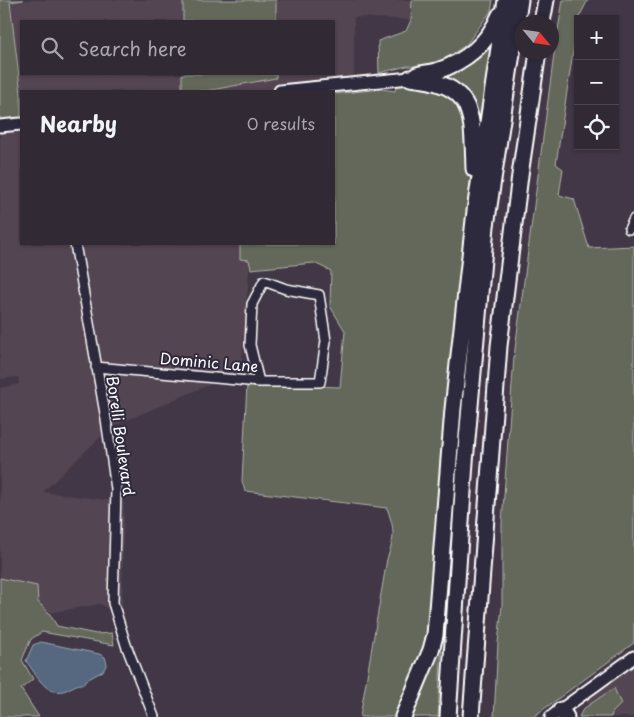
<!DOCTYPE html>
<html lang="en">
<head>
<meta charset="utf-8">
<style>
	body { margin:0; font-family:"Playpen Sans",sans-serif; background:#3d3540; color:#f1f3f6 }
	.controls { position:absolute; right:15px; top:15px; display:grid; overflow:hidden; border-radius:0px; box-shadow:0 1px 4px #0004 }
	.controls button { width:45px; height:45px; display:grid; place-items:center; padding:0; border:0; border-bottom:1px solid #4c454f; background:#312934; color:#f1f3f6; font:25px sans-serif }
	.compass { position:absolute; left:514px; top:15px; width:45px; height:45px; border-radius:50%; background:#312934; box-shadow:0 1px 4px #0004; rotate:119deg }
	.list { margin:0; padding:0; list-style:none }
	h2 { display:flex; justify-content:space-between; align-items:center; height:65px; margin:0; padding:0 20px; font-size:21px }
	h2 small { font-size:16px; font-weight:400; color:#a8a6ac }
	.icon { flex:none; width:28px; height:28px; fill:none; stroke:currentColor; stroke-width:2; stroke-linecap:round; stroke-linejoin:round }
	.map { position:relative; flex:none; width:634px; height:717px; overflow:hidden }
	.search { position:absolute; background:#312934; box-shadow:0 1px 4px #0004; left:20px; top:20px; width:315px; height:55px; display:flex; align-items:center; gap:12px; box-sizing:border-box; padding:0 18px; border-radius:0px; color:#a8a6ac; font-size:19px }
	.panel { position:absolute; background:#312934; box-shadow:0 1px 4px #0004; left:20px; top:90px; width:315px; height:155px; border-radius:0px }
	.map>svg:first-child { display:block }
	.built { fill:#524451 }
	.green { fill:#63685a; stroke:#b1b4ac }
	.water { fill:#54677f; stroke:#98a4b2 }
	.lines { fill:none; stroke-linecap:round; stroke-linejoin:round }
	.street-casing { stroke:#fff; stroke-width:12 }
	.secondary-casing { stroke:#fff; stroke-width:15 }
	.highway-casing { stroke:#fff; stroke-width:19 }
	.street { stroke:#2f2a3d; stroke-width:9 }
	.secondary { stroke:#2f2a3d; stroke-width:11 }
	.highway { stroke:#2f2a3d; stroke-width:15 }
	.labels { text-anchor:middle; stroke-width:4; stroke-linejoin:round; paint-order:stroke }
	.street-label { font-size:15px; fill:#fff; stroke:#2f2a3d }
</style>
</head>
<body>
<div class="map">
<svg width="634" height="717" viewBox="0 0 634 717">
	<rect width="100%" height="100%" fill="#413746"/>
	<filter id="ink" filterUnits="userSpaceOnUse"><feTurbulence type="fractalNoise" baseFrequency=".02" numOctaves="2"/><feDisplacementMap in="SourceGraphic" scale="10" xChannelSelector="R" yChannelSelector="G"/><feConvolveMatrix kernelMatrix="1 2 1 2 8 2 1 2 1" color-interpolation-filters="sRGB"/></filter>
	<g filter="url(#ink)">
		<path class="built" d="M23,0H183V21H21V74H182V91H21V94L10,2Z
			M276,0H412L411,20L354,17V84L290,91H206L276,78V74H334V21H276Z
			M21,123V244H240V259L250,260L241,371L111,427L43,492L124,502L122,615L115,613L100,604L49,613L38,602L36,586L0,578V388L19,384L18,377L0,379V125Z
			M634,663V717H597L586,702Z"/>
		<path class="green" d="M0,0H23L10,2L21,94V123L0,125Z
			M183,0H276V21H183Z
			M412,0H493L491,11L466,45L432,67L407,66L379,73L378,41L406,31L411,20Z
			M563,0H588L578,19L556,164L563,169L559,195L574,199L589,248L634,246V643L533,717H494L498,643L502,606V523L514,357L555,47Z
			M493,40L479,143L465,93L438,76Z
			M182,74H276V78L206,91H182Z
			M420,82L441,87L462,106L471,164L468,227L432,623L425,646L396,717H360L387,559C395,536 395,531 387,508L245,491L242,481L247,384L340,387L345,331L330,306L331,271L314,263L251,269L249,260L240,259V244H334V94L382,89L395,91L396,86Z
			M0,578L37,586L38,602L49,613L57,626L96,634L112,633L114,645L42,632L31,639L22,660L33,679L21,689L39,717H0Z
			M442,641L438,717H410Z
			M614,688L621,704L612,713L611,717H579L583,709Z"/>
		<path class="water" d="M41,642L99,654L105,657L107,664L103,671L85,681L84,684C77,683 72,688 66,690C46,698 37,675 26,661L33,645Z"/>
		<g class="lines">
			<g class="street-casing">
				<path id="street" d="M629,229L634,219
					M75,244L106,419L116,489L113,603L126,645L154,717
					M96,367L259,382H320L326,341L319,295L286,289L264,281L252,304L250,345L259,382"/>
			</g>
			<g class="secondary-casing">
				<path id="secondary" d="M280,91L410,78
					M0,126L21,124
					M551,717L634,657"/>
			</g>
			<g class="highway-casing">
				<path id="highway" d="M542,22L546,0
					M417,75C424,73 430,73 437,71C465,62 488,43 500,15
					M410,78C476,84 472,114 474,169
					M561,710L566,717
					M403,717L431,650L435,635L453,409L475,211L506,0
					M448,717L465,462L486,226L520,0
					M471,717L499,346L520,175L538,52"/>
			</g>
			<use href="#street" class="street"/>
			<use href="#secondary" class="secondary"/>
			<use href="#highway" class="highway"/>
		</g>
	</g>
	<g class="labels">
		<g class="street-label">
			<text transform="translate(209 363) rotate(5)" y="5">Dominic Lane</text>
			<text transform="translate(120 436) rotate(82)" y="5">Borelli Boulevard</text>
		</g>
	</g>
</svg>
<div class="controls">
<button>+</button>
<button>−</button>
<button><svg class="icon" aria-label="locate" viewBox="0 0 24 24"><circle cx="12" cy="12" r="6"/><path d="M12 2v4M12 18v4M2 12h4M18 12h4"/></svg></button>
</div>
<svg class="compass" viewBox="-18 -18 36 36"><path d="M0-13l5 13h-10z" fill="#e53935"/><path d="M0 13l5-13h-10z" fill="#a8a6ac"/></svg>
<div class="search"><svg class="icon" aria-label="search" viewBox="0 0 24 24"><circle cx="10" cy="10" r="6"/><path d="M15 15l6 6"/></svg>Search here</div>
<section class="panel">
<h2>Nearby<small>0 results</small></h2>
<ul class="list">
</ul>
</section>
</div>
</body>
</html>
